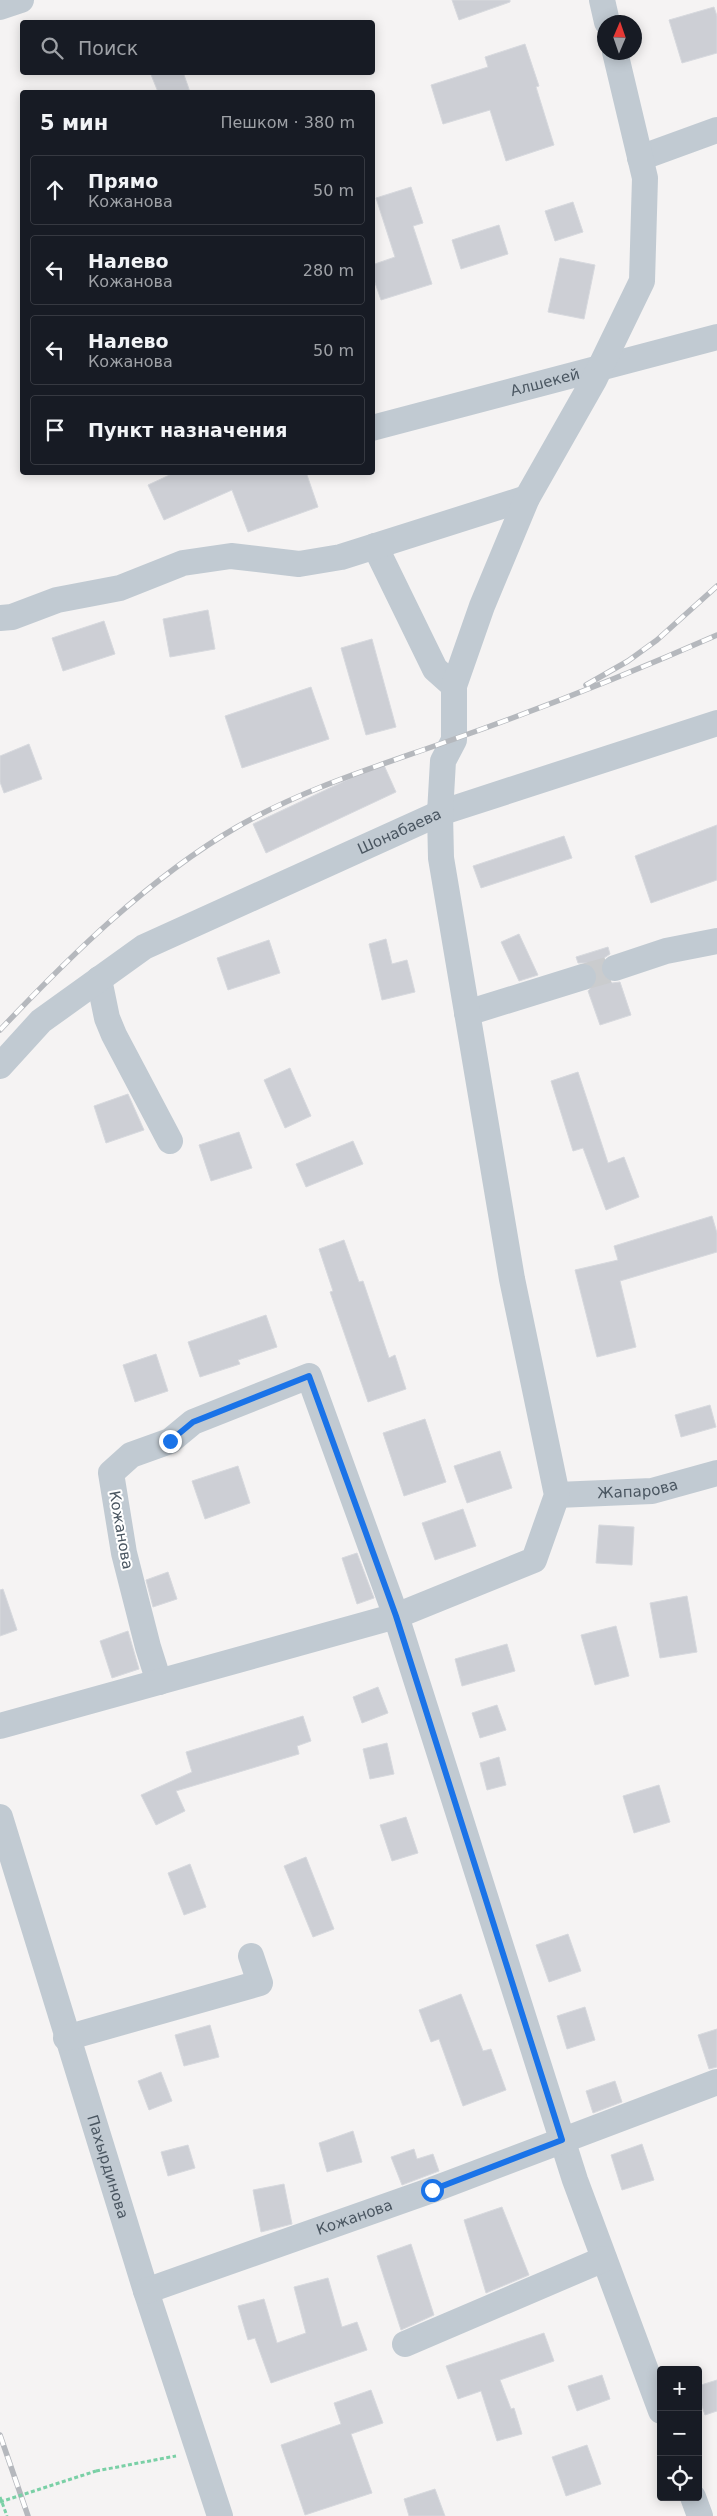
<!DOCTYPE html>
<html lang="ru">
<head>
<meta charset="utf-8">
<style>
	body { margin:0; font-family:"DejaVu Sans",sans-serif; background:#242831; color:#f1f3f6 }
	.controls { position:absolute; right:15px; bottom:15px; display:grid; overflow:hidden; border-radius:5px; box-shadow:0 2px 12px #0003 }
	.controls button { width:45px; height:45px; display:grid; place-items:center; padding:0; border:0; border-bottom:1px solid #363941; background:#171b24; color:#f1f3f6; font:25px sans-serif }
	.compass { position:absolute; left:597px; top:15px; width:45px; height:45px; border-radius:50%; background:#171b24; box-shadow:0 2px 12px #0003; rotate:2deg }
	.stop { position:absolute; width:15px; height:15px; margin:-11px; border:4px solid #1a73e8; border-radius:50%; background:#fff }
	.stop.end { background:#1a73e8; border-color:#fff; box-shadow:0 1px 5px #0008 }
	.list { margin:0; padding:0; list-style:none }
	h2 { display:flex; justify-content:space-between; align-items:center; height:65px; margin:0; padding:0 20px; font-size:21px }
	h2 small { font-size:16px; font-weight:400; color:#9ea1a6 }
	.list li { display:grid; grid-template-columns:32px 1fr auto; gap:15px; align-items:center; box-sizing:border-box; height:70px; margin:0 10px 10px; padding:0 10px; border:1px solid #363941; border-radius:5px }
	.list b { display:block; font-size:19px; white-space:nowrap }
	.list p { margin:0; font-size:16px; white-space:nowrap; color:#9ea1a6 }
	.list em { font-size:16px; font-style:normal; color:#9ea1a6 }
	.icon { flex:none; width:28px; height:28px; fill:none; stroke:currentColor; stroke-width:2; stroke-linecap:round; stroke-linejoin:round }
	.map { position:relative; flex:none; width:717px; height:2516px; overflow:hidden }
	.search { position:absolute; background:#171b24; box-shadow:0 2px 12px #0003; left:20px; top:20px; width:355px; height:55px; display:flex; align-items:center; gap:12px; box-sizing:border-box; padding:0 18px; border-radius:5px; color:#9ea1a6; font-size:19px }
	.panel { position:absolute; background:#171b24; box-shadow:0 2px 12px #0003; left:20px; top:90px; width:355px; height:385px; border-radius:5px }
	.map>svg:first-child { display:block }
	.building { fill:#cdcfd5; stroke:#d7d9de }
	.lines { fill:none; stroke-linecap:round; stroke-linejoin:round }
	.minor-tunnel { stroke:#caccce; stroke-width:26; stroke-dasharray:26 13; stroke-linecap:butt }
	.path { stroke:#7ad0a6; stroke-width:3; stroke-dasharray:4 2.5; stroke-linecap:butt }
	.minor { stroke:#c1cad2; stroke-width:26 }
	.rail-casing { stroke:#b5b8bd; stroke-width:5.5 }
	.rail { stroke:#fff; stroke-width:4; stroke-dasharray:11; stroke-linecap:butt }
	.path-bridge { stroke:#7ad0a6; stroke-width:3; stroke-dasharray:4 2.5; stroke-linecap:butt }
	.route { stroke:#1a73e8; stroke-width:6 }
	.labels { text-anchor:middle; stroke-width:4; stroke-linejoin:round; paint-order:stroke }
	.street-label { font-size:15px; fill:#4a5661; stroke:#fff }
</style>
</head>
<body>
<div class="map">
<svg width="717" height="2516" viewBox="0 0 717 2516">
	<rect width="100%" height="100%" fill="#f5f3f3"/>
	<path class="building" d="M452,0H510V2L459,20Z
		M714,7L717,16V53L682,63L669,20Z
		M525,44L539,86L536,87L554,145L506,161L490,110L443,124L431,85L488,67L485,57Z
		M150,72H183L190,92H158Z
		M411,187L423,223L413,226L432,284L381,300L372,274V265L395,257L376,198Z
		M573,202L583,232L555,241L545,211Z
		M499,225L508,254L461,269L452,240Z
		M560,258L595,265L584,319L548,312Z
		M176,472H306L318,507L248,532L232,490L164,520L148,485Z
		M208,610L215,649L170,657L163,619Z
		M104,621L115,654L63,671L52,638Z
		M372,639L396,727L366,735L341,648Z
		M311,687L329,739L242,768L225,716Z
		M29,744L42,779L4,793L0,782V756Z
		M383,763L396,792L266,853L253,824Z
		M717,825V880L651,903L635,856Z
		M564,836L572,858L481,888L473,866Z
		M519,934L538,975L519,981L501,942Z
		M386,939L392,964L407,960L415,992L382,1000L369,944Z
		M269,940L280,973L228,990L217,958Z
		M608,947L610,954L604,958L600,965L601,973L612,983L620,982L631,1015L600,1025L588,991L597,981V972L593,966L587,963H578L576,957Z
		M290,1068L311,1116L285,1128L264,1080Z
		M578,1072L608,1163L624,1157L639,1197L606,1210L583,1148L573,1151L551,1081Z
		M128,1094L144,1130L106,1143L94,1106Z
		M239,1132L252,1168L211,1181L199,1145Z
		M353,1141L363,1164L306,1187L296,1164Z
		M712,1216L717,1233V1252L620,1281L636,1347L597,1357L575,1270L618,1260L614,1246Z
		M344,1240L359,1282L363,1281L389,1358L395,1355L406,1389L368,1402L330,1292L333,1291L319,1249Z
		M266,1315L277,1347L238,1360L240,1364L200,1377L188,1342Z
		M156,1354L168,1391L135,1402L123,1365Z
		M710,1405L716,1427L681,1437L675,1415Z
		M425,1419L446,1482L404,1496L383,1433Z
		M500,1451L512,1488L467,1503L454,1466Z
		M238,1466L250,1503L205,1519L192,1481Z
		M463,1509L476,1546L435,1560L422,1523Z
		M599,1525L634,1527L632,1565L596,1563Z
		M357,1553L374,1598L357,1604L342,1558Z
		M168,1572L177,1599L153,1607L146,1580Z
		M3,1589L17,1630L0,1636V1590Z
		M687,1596L697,1652L660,1658L650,1603Z
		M616,1626L629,1676L595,1685L581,1635Z
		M128,1631L139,1669L112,1678L100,1641Z
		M507,1644L515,1671L462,1686L455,1659Z
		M378,1687L388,1713L362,1723L353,1697Z
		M497,1705L506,1730L480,1738L472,1713Z
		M303,1716L311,1741L297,1746L299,1754L176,1791L185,1811L156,1825L141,1795L192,1772L186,1752Z
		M387,1743L394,1774L370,1779L363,1749Z
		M499,1757L506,1785L487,1790L480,1763Z
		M659,1785L670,1822L634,1833L623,1796Z
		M406,1817L418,1853L392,1861L380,1825Z
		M306,1857L334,1929L313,1937L284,1866Z
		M190,1864L206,1907L184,1915L168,1873Z
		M568,1934L581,1971L549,1982L536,1945Z
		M461,1994L483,2051L491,2049L506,2090L463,2106L439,2039L431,2042L419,2010Z
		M585,2007L595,2040L567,2049L557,2016Z
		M210,2025L219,2057L184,2066L175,2035Z
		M717,2029V2067L709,2069L698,2035Z
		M161,2072L172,2101L149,2110L138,2081Z
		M615,2081L622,2102L593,2113L586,2091Z
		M353,2131L362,2162L327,2172L319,2143Z
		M642,2144L654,2180L622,2190L611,2155Z
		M188,2145L195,2168L168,2176L161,2152Z
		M414,2149L417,2159L433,2154L439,2171L402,2185L391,2157Z
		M284,2184L292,2224L261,2232L253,2190Z
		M502,2207L529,2275L486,2293L464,2220Z
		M411,2244L434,2315L401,2330L377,2256Z
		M328,2278L342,2327L357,2322L367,2350L271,2383L255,2338L248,2340L238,2306L264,2299L277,2343L306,2333L294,2287Z
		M544,2333L554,2361L500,2380L511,2409L514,2408L522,2434L497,2441L481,2391L458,2399L446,2366Z
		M602,2375L610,2399L577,2411L568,2386Z
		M717,2380V2411L705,2415L698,2394V2386Z
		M371,2390L383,2423L351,2434L372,2493L305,2515L281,2445L341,2424L334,2403Z
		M587,2445L601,2484L566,2496L552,2457Z
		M435,2489L445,2516H409L404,2499Z"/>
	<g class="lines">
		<path class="minor-tunnel" d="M583,977L615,968"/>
		<path class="path" d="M96,2471L176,2456
			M0,2497L7,2516"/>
		<g class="minor">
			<path d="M602,0L607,22"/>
			<path d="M0,7L21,0"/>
			<path d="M640,158L717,130"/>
			<path id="s1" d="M372,428L717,337"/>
			<path d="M375,546L435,669L454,686"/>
			<path d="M0,618L12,617L57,600L120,588L183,563L231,556L299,564L341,557L527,498"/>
			<path d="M615,968L666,951L717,941"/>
			<path d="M99,979L107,1018L114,1035L170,1141"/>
			<path d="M467,1013L583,977"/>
			<path id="s2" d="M0,1066L41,1021L144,947L440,813L717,723"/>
			<path id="s3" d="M557,1495L652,1491L717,1473"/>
			<path d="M159,1682L148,1647L124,1553L111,1473L131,1455L170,1441L193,1422L309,1376L396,1616L575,2180L661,2411"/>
			<path d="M0,1726L396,1616L534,1560L557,1495L512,1279L441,858L440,813L443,761L454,740V686L482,606L527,498L594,380L642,281L645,178L615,52"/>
			<path id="s4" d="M0,1817L146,2291L220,2516"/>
			<path d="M66,2038L260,1983L251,1956"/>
			<path id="s5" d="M146,2291L432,2190L717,2082"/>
			<path d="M405,2344L604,2259"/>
			<path d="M693,2497L700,2516"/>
		</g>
		<g class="rail-casing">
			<path id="rail" d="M586,685L628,661L657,640L717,586
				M0,1030C69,957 149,878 237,827C307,787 382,765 457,738C545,707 631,673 717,635
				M0,2435L28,2516"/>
		</g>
		<use href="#rail" class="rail"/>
		<path class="path-bridge" d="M0,2502L96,2471"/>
	</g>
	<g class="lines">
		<path class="route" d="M170,1441L193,1422L309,1376L396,1616L562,2140L432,2190"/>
	</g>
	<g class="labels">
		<g class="street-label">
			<text dy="5" stroke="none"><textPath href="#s1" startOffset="179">Алшекей</textPath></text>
			<text dy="5" stroke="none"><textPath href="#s2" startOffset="468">Шонабаева</textPath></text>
			<text dy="5" stroke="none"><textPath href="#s3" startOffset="81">Жапарова</textPath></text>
			<text transform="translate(121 1530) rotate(80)" y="5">Кожанова</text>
			<text dy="5" stroke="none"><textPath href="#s4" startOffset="366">Пахырдинова</textPath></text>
			<text dy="5" stroke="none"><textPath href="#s5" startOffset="221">Кожанова</textPath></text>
		</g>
	</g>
</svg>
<div class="controls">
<button>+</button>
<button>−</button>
<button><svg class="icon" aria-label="locate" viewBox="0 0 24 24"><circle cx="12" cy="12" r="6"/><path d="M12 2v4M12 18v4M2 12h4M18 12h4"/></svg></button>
</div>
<svg class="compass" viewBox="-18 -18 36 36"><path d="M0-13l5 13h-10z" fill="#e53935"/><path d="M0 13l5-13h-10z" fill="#9ea1a6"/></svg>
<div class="stop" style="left:432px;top:2190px"></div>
<div class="stop end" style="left:170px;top:1441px"></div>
<div class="search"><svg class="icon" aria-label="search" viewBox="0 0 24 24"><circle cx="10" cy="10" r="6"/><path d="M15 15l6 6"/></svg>Поиск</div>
<section class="panel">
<h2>5 мин<small>Пешком · 380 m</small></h2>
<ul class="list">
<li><svg class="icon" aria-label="ahead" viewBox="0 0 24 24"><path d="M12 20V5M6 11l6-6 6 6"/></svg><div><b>Прямо</b><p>Кожанова</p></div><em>50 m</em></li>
<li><svg class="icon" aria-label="left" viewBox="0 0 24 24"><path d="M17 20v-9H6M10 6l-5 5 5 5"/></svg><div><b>Налево</b><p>Кожанова</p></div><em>280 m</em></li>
<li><svg class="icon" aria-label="left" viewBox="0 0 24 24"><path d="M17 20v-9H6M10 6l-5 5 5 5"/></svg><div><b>Налево</b><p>Кожанова</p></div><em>50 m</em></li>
<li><svg class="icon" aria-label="arrive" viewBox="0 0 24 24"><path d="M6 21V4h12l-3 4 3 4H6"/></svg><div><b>Пункт назначения</b></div></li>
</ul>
</section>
</div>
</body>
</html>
